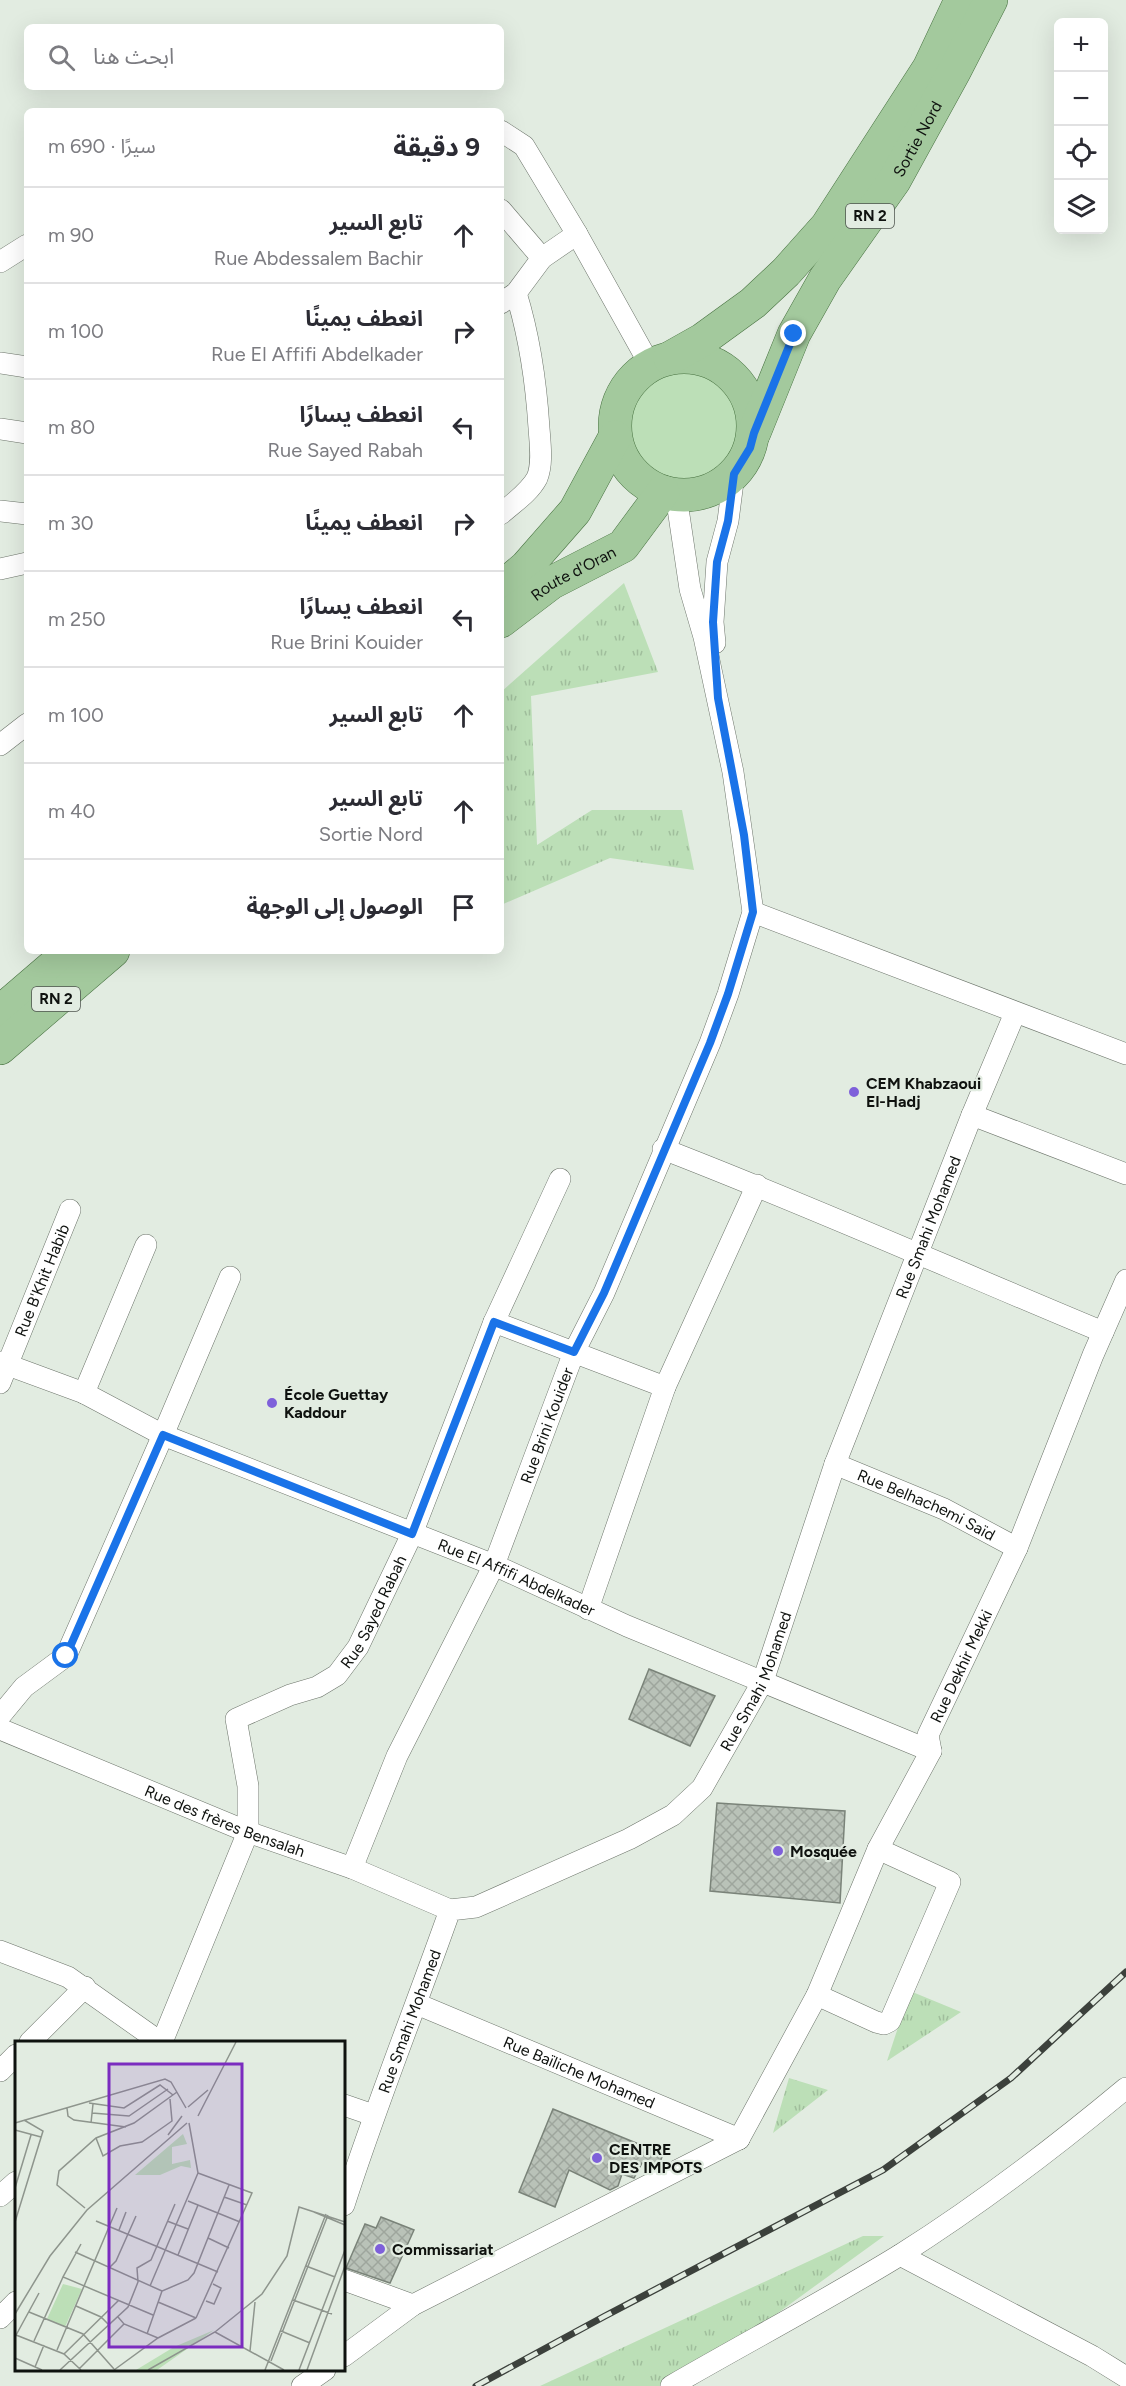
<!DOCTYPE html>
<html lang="ar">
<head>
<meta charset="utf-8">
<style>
	body { margin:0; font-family:Figtree,"Noto Sans Arabic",sans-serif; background:#f2f2f3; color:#2b2b33; direction:rtl }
	.controls { position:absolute; right:18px; top:18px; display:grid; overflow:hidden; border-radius:9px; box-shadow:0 6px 24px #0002 }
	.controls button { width:54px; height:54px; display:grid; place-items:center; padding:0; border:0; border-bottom:2px solid #e1e1e2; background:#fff; color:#2b2b33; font:30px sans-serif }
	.stop { position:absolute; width:18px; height:18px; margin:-14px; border:4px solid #1a73e8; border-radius:50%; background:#fff }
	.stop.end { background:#1a73e8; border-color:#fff; box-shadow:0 2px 6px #0008 }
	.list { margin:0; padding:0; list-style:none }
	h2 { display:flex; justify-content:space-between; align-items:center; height:78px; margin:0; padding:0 24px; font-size:26px }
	h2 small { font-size:20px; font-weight:400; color:#7c7c81 }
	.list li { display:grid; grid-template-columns:39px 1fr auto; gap:18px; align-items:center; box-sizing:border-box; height:96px; padding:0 24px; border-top:2px solid #e1e1e2 }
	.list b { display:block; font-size:22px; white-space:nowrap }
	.list p { margin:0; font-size:20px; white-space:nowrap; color:#7c7c81 }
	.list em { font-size:20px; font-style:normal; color:#7c7c81 }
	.icon { flex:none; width:33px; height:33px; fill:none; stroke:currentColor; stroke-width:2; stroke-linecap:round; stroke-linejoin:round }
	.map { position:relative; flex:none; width:1126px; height:2386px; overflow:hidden; direction:ltr }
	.search { position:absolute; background:#fff; box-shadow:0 6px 24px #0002; left:24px; top:24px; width:480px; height:66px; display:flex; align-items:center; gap:15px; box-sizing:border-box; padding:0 21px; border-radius:9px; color:#7c7c81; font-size:22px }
	.panel { position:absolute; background:#fff; box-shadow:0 6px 24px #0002; left:24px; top:108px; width:480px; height:846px; border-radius:9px; direction:rtl }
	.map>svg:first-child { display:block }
	.grass { fill:#bcdfb7 }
	.park { fill:url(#park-tufts) }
	.building { fill:url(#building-cross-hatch); stroke:#7a8379; stroke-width:1.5 }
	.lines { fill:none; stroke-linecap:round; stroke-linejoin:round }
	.minor-casing { stroke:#6c746a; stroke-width:22 }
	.primary-casing { stroke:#487241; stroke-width:34 }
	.minor { stroke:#fff; stroke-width:21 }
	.primary { stroke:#a3c99d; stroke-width:33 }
	.rail-casing { stroke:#3c413c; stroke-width:7 }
	.rail { stroke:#e2ece1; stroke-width:4.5; stroke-dasharray:14; stroke-linecap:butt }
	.route { stroke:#1a73e8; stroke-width:8 }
	.poi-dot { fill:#7e60da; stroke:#e2ece1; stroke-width:2 }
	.labels { text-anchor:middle; stroke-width:4.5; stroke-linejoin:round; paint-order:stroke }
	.shield { fill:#e2ece1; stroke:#4e534e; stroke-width:1.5 }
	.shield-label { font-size:15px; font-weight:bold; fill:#0f120f }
	.street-label { font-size:16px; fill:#0f120f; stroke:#e2ece1 }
	.poi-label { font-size:16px; font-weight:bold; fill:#0f120f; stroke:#e2ece1; text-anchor:start }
	.inset-road { fill:none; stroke:#8e958d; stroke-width:1.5 }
	.view { fill:#7b2cbf; fill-opacity:0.15; stroke:#7b2cbf; stroke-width:3 }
	.inset-edge { fill:none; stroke:#0f120f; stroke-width:3 }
</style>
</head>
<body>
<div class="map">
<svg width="1126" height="2386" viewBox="0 0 1126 2386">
	<defs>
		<pattern id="park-tufts" width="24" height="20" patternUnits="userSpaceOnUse" patternTransform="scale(1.5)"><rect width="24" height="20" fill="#bcdfb7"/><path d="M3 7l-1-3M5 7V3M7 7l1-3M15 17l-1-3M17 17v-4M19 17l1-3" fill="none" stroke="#a0be9c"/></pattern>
		<pattern id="building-cross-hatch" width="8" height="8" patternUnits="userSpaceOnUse" patternTransform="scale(1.5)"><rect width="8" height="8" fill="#b9c2b8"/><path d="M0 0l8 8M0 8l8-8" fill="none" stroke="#9ea69d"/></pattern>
	</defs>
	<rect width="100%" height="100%" fill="#e2ece1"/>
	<path class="grass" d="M628 426a56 56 0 1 1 112 0a56 56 0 1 1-112 0Z"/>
	<path class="park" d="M624,583L658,672L531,696L537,845L592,810H682L694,870L610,858L501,905V692Z
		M910,1991L961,2012L887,2061Z
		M789,2078L828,2090L773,2133Z
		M863,2236H884L677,2386H540Z"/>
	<path class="building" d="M649,1669L715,1696L690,1746L629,1719Z
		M717,1803L845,1811L840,1903L710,1891Z
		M553,2109L663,2154L659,2165L654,2168L642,2163L634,2178L622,2174L618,2186L610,2190L569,2170L555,2207L519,2192Z
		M381,2217L414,2230L390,2283L346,2268L365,2224L376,2228Z"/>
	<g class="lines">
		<g class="minor-casing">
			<g id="minor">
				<path d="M501,131L524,146L577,234L650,365"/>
				<path d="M501,210L542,258"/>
				<path d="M0,262L27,245"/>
				<path d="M501,303L516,293L542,258L577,234"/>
				<path d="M0,363L27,367"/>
				<path d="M0,429L27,433"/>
				<path d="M0,511L27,514"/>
				<path d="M501,514C513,503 529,493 537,478C543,464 540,443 539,428C536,381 530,338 516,293"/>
				<path d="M0,569L27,563"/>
				<path d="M715,643L713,622L717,562L728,521L734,474"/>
				<path d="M0,745L27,724"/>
				<path d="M753,912L1126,1054"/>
				<path d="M972,1115L1126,1174"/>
				<path d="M663,1149C811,1206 956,1271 1103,1332"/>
				<path d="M494,1322L665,1387"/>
				<path id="s1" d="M0,1362L84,1393L163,1435L494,1565L627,1626L931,1751"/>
				<path id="s2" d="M0,1383L70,1210"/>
				<path d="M84,1393L146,1245"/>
				<path id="s3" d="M835,1464L944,1509L1017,1548"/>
				<path d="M588,1609L665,1387L757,1185"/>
				<path d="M0,1716L24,1687L66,1656L163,1435L230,1277"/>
				<path id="s4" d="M0,1729L248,1832L352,1868L450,1910"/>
				<path id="s5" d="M352,1868L397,1756L494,1565L574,1352L604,1293L710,1043L728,994L753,912L733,772L704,637L690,589L676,495"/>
				<path d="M0,1951L68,1977L160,2042"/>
				<path d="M817,1995L876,2022L884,2024L890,2021L950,1882L878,1849"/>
				<path id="s6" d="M417,2004L739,2139"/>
				<path d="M30,2042L85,1987"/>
				<path id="s7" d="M162,2042L248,1832V1786L236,1719L290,1695L317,1687L337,1675L358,1647L412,1534L494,1322L560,1179"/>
				<path d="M0,2071L16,2055"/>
				<path d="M344,2105L373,2115"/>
				<path id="s8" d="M739,2139L817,1995L878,1849L931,1751L928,1735L1017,1548L1093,1355L1126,1280"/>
				<path d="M0,2196L16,2182"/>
				<path id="s9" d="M344,2205C376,2105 415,2009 450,1910L476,1907L629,1839L673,1815L702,1788L763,1681L835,1464L972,1115L1015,1013"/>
				<path d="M900,2255L1092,2356L1126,2377"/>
				<path d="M344,2280L413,2305"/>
				<path d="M0,2318L16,2302"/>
				<path d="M344,2356L413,2305L739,2139"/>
				<path d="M302,2386L325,2370"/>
				<path d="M671,2386C747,2342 825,2301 900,2255C979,2205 1054,2148 1126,2088"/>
			</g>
		</g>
		<g class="primary-casing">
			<g id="primary">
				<circle cx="684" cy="426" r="69"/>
				<path d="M670,358L702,340L753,303L786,272L827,226L929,68L961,0"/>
				<path id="s10" d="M754,433L794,334L825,279L894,181L955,70L991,0"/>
				<path d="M501,588L526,567L575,511L615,437"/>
				<path id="s11" d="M501,621L551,583L623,546L663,492"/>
				<path d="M0,1012L71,951"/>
				<path d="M0,1048L113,951"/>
			</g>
		</g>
		<use href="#minor" class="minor"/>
		<use href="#primary" class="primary"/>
		<g class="rail-casing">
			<path id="rail" d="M476,2386L605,2316L883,2170L1011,2078L1126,1972"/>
		</g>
		<use href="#rail" class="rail"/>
	</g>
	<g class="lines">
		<path class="route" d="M66,1656L163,1435L412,1534L494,1322L574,1352L604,1293L710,1043L728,994L753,912L744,835L718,698L713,622L717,562L728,521L734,474L750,448L754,433L794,334"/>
	</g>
	<g class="poi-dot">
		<circle cx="854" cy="1092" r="6"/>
		<circle cx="272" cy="1403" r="6"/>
		<circle cx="778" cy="1851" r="6"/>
		<circle cx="597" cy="2158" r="6"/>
		<circle cx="380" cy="2249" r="6"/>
	</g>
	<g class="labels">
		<g class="shield">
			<rect x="846" y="204" width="48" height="24" rx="4.5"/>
			<rect x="32" y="987" width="48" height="24" rx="4.5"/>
		</g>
		<g class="shield-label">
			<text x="870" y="221">RN 2</text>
			<text x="56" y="1004">RN 2</text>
		</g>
		<g class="street-label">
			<text dy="6" stroke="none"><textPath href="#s10" startOffset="338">Sortie Nord</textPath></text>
			<text dy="6" stroke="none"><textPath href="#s11" startOffset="87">Route d'Oran</textPath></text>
			<text dy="6" stroke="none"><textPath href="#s9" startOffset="1203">Rue Smahi Mohamed</textPath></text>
			<text dy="6" stroke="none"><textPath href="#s2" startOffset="111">Rue B'Khit Habib</textPath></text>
			<text dy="6" stroke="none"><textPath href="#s5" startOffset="484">Rue Brini Kouider</textPath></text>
			<text dy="6" stroke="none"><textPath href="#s3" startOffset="100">Rue Belhachemi Saïd</textPath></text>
			<text dy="6" stroke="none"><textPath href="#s1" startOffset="560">Rue El Affifi Abdelkader</textPath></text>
			<text dy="6" stroke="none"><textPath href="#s7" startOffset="525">Rue Sayed Rabah</textPath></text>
			<text dy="6" stroke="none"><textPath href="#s8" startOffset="526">Rue Dekhir Mekki</textPath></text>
			<text dy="6" stroke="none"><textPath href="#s9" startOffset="717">Rue Smahi Mohamed</textPath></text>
			<text dy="6" stroke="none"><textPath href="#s4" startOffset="243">Rue des frères Bensalah</textPath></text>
			<text dy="6" stroke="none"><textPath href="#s9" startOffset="195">Rue Smahi Mohamed</textPath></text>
			<text dy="6" stroke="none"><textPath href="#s6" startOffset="176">Rue Baïliche Mohamed</textPath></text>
		</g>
		<g class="poi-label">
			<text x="866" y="1089">CEM Khabzaoui<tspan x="866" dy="18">El-Hadj</tspan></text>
			<text x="284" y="1400">École Guettay<tspan x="284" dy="18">Kaddour</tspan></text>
			<text x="790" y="1857">Mosquée</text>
			<text x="609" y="2155">CENTRE<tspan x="609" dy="18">DES IMPOTS</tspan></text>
			<text x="392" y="2255">Commissariat</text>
		</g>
	</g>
	<g transform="translate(15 2041)">
		<rect width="330" height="330" fill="#e2ece1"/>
		<path d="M48,243L67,248L50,286L32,278Z" fill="#bcdfb7"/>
		<path d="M168,93L172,103L157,106V123L175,119L176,127L166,125L145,134H120ZM199,289L142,329H121L159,306Z" fill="#bcdfb7"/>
		<path class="inset-road" d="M74,62L109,67L145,44L158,54M173,66L193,49M52,67L53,75L59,79L111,86M77,72L114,75L153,48M183,75L221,1M0,82L150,38L156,41L171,67M76,82L78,63M0,89L26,96M153,94L167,75M81,97L88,115L105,105L127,101L157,80L155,58M0,147L16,94M209,156L232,164M173,160L225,181M70,167L42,144L44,130L81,97L119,82L162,51M299,171L330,184M81,180L203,231M152,180L173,188M0,181L28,90L9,79M104,189L111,171M193,197L214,207M66,203L48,236L138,274M60,211L147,250M163,214L183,164M291,225L320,236M93,228L101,220L121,175M135,245L183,132L174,82M278,259L317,273M191,260L199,263L206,247L198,243M143,261L181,277M61,265L86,276L94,284M14,271L68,293L99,328M0,273L35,215L72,169L172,82M103,276L109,283L143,297M181,277L237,152L183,132M266,290L295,302M200,291L269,329M132,293L147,250L173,239L179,232L214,144M1,294L49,313L66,329M0,296L24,252M19,300L48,236M42,309L102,167M235,310L240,261M49,313L104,259M0,317L27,329M256,320L313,174M20,326L29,304M64,328L109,283M45,329L113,266L123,241L122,227L136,219L160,163M99,329L143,297L181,277M133,329L200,291L247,253L272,215L284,166L330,181M250,329L311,173M284,329L330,209M292,329L330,225"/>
		<path class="view" d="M94,23H227V306H94Z"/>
		<rect width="330" height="330" class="inset-edge"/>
	</g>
</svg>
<div class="controls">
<button>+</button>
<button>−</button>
<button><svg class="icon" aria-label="locate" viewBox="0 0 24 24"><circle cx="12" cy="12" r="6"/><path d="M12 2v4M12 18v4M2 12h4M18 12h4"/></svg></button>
<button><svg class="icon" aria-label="layers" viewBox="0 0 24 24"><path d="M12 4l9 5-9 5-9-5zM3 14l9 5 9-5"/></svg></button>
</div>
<div class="stop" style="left:66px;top:1656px"></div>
<div class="stop end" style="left:794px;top:334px"></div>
<div class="search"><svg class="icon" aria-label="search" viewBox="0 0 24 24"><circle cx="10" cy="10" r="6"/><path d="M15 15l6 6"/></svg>ابحث هنا</div>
<section class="panel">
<h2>9 دقيقة<small>سيرًا · 690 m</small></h2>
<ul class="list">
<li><svg class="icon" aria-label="ahead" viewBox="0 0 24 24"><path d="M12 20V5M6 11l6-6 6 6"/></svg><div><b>تابع السير</b><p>Rue Abdessalem Bachir</p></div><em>90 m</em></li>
<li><svg class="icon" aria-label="right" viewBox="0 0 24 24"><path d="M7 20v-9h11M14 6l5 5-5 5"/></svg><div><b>انعطف يمينًا</b><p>Rue El Affifi Abdelkader</p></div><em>100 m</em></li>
<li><svg class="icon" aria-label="left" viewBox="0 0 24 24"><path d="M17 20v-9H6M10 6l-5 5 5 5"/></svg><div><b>انعطف يسارًا</b><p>Rue Sayed Rabah</p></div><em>80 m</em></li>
<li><svg class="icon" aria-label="right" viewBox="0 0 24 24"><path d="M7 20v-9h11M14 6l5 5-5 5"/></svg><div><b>انعطف يمينًا</b></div><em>30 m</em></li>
<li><svg class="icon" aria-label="left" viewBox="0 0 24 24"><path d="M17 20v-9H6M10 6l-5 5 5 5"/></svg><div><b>انعطف يسارًا</b><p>Rue Brini Kouider</p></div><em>250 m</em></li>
<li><svg class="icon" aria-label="ahead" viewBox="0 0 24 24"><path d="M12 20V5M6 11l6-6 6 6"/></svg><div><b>تابع السير</b></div><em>100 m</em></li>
<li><svg class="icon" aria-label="ahead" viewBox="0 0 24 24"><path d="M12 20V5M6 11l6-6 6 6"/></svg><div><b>تابع السير</b><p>Sortie Nord</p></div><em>40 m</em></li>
<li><svg class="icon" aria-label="arrive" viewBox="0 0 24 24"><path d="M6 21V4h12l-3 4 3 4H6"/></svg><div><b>الوصول إلى الوجهة</b></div></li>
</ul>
</section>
</div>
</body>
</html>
